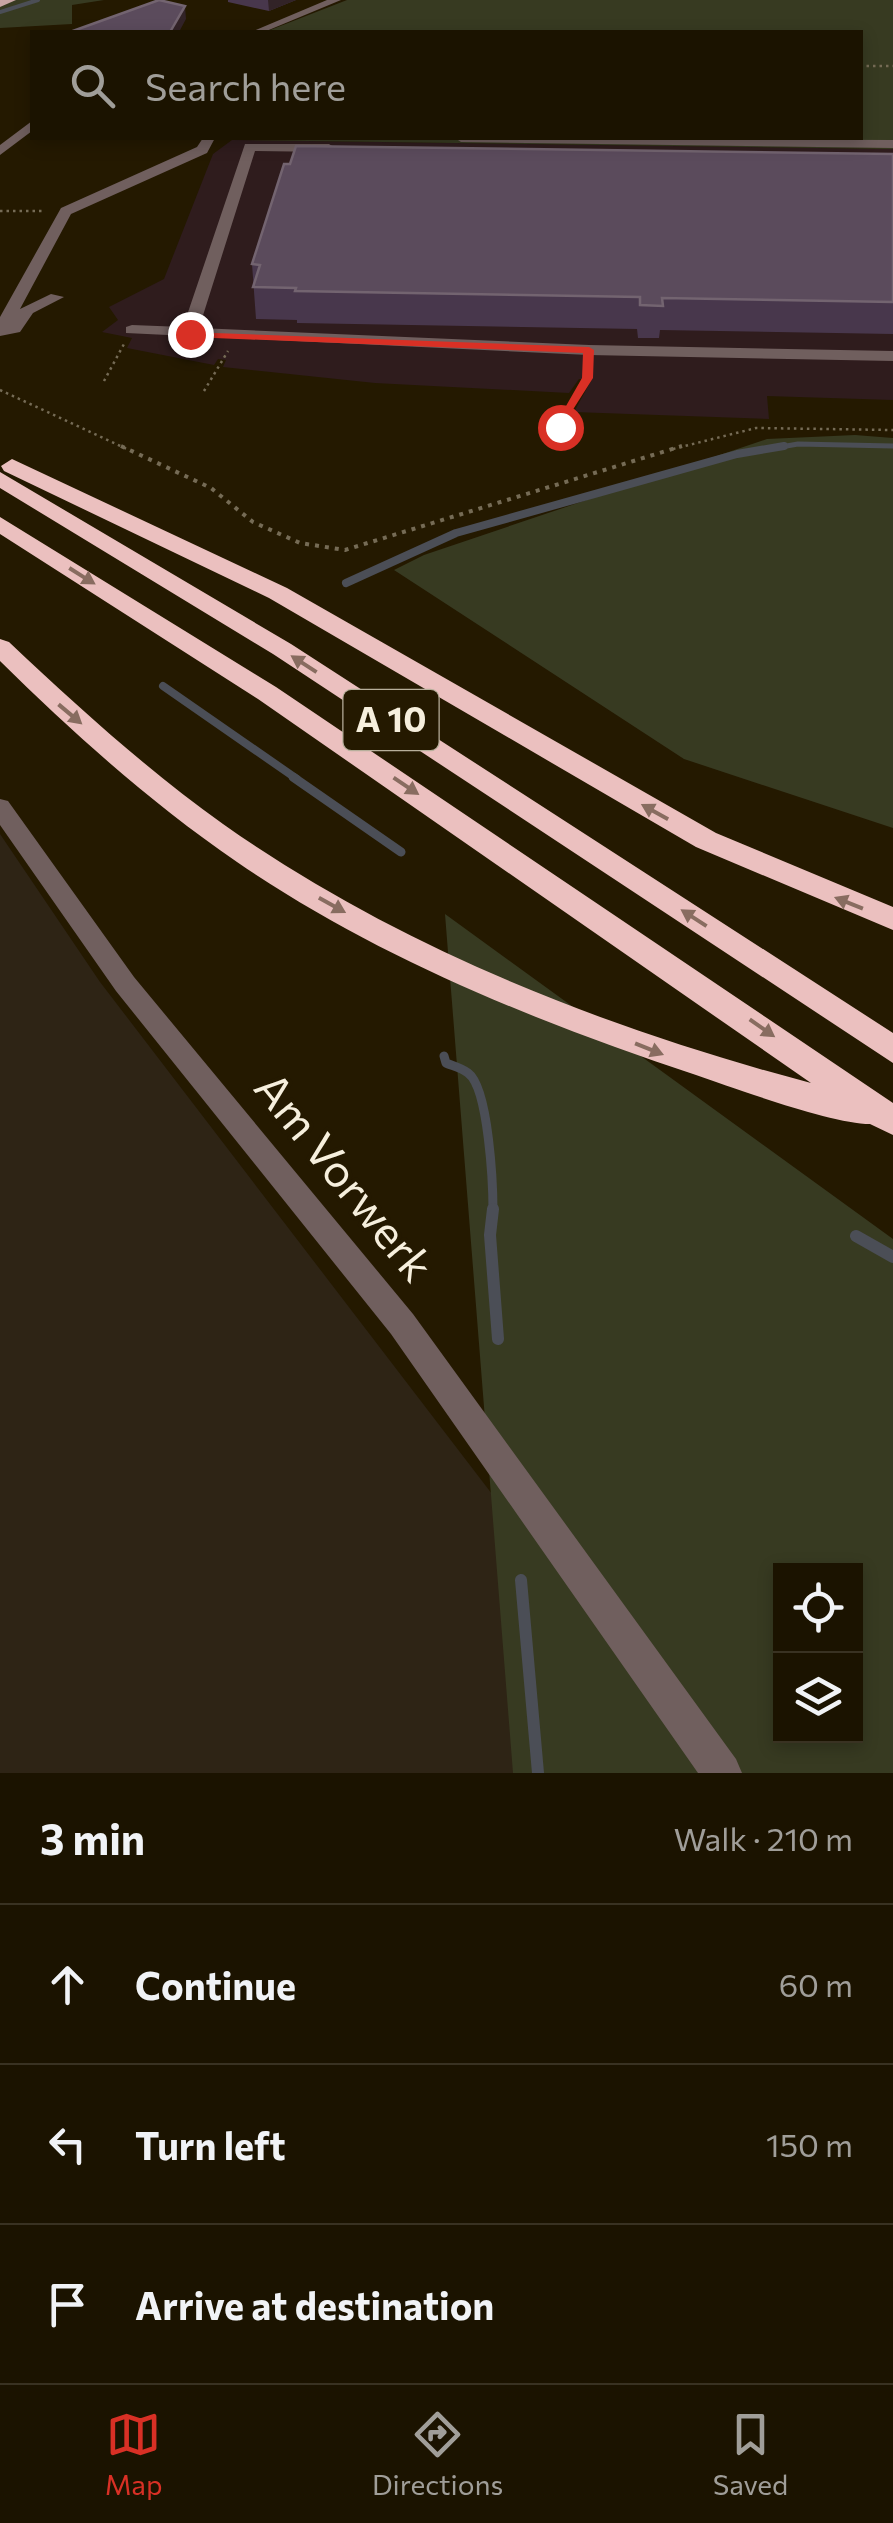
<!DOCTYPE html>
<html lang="en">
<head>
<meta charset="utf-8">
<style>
	body { margin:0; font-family:Commissioner,sans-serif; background:#28200f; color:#f1f3f6 }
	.controls { position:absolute; right:30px; bottom:30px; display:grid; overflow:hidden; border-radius:0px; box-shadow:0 5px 15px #0003 }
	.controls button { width:90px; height:90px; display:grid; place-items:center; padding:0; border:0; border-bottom:2px solid #393222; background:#1b1300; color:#f1f3f6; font:50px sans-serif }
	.stop { position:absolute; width:30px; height:30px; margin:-22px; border:8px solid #d93025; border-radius:50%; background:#fff }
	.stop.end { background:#d93025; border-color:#fff; box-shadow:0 2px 10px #0008 }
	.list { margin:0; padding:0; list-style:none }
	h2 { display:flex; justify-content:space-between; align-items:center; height:130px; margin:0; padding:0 40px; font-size:42px }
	h2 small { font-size:32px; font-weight:400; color:#a09e99 }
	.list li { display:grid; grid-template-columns:65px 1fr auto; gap:30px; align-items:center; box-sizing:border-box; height:160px; padding:0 40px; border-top:2px solid #393222 }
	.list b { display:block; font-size:38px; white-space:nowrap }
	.list em { font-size:32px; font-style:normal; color:#a09e99 }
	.icon { flex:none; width:55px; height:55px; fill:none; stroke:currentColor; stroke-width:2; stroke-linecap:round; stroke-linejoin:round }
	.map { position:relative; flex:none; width:893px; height:1773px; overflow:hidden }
	.search { position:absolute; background:#1b1300; box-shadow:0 5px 15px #0003; left:30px; right:30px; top:30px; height:110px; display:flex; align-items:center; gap:25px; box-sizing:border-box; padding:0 35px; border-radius:0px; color:#a09e99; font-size:38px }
	.sheet { height:610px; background:#1b1300 }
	nav { display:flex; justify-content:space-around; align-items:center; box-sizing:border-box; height:140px; border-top:2px solid #393222; background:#1b1300; font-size:28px; color:#a09e99 }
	nav a { display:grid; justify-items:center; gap:5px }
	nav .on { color:#d93025 }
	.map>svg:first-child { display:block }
	.commercial { fill:#2f1c1d }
	.industrial { fill:#2e2415 }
	.green { fill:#373a21; fill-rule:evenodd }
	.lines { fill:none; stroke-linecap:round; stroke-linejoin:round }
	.stream-far4 { stroke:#4b4e56; stroke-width:4 }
	.stream-far3 { stroke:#4b4e56; stroke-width:5 }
	.stream-far2 { stroke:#4b4e56; stroke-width:8 }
	.stream-far1 { stroke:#4b4e56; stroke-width:9 }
	.stream { stroke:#4b4e56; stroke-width:12 }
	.path-far1 { stroke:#756b55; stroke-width:2.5; stroke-dasharray:2.5 4; stroke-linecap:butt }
	.path { stroke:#756b55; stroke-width:4; stroke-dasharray:4 6; stroke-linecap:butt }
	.minor { fill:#705f5e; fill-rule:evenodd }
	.major { fill:#c8a5a4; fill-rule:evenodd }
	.highway { fill:#ebc0bf; fill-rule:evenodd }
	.wall { fill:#48374c }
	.shaded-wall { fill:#322327 }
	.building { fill:#5b4b5c; stroke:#736470; stroke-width:2.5 }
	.oneway { fill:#886c60 }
	.route { fill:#d93025 }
	.labels { text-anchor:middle; stroke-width:8; stroke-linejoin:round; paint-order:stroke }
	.shield { fill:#241900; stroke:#b7af9b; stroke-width:2.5 }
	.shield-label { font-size:35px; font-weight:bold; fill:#f6efdd }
	.near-street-label { font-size:45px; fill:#f6efdd; stroke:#241900 }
</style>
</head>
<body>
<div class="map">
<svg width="893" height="1773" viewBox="0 0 893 1773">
	<rect width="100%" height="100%" fill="#241900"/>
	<path class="commercial" d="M232,140L893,149V400L767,396L769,419L574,412L592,379H579L569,393L375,383L223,367L226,360L218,359L214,365L127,348L132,338L102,332L118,320L109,307L164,279L213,154Z"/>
	<path class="industrial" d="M0,834L100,982L492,1494L514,1773H0Z"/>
	<path class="green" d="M0,0H104L72,5V24L0,28Z
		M347,0H893V149L244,140L860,138V32H265Z
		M855,435L893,438V828L684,759L394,570L424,555L767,439Z
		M445,914L893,1239V1773H513ZM780,1570H856V1736H780Z"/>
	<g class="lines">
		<path class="stream-far4" d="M0,12L38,0"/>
		<path class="stream-far3" d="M769,449L798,444L893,446"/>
		<path class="stream-far2" d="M346,583L456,533L737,454L784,446
			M163,686L297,779"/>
		<path class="stream-far1" d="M293,777L401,852
			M444,1056L446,1063C453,1066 462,1068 468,1073C489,1088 493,1187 493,1211"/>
		<path class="stream" d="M493,1209L490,1235L498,1339
			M856,1236L893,1257
			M521,1580L538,1773"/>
		<path class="path-far1" d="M860,66H893
			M0,211H43
			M104,381L124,344
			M0,390L127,449
			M204,391L228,351
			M560,427L588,379V367
			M673,449L756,428L893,430"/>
		<path class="path" d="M121,446L211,488L253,522L300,543L345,550L682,446"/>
		<path class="minor" d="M327,0H341L264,32H251Z
			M32,121V131L0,155V145Z
			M203,138H215L207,153L71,214L20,309L51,294L64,297L33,313L20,332L0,336V317L61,208L197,147Z
			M455,138L893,140V148L461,142Z
			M245,144H329L335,148L329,152L255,151L199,328L589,345L893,351V361L589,355L126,333V327L132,325L183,327Z
			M0,799L8,801L134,977L413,1314L736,1759L742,1773H698L391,1334L116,991L0,825Z"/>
		<path class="major" d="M0,0H16L0,7Z"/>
		<path class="highway" d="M12,459L287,588L716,833L893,907V930L696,847L269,598L4,471L1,466Z
			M0,472L291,644L893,1033V1063L273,654L0,488Z
			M0,517L276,687L893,1103V1135L870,1124C833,1124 736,1089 696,1075C536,1022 376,957 237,862C151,803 74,734 0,661V639L9,642C77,706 146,769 223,824C397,947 606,1029 811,1083L258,699L0,534Z"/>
	</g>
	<path class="wall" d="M228,0H296L269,11L228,2Z
		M893,154V334L660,330L659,338H638L637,329L297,323V320L256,319L252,264Z"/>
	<path class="shaded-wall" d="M268,0H296L269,11Z
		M185,6L186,19L179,32H170Z"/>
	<path class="building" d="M159,0L185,6L170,32H70Z
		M296,146L893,154V302L662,298L663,306L640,305V297L295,291L296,288L253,287L260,265L252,264L284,164H290Z"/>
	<defs><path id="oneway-solid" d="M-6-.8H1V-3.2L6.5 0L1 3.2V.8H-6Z" transform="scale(2.5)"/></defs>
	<g class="oneway">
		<use href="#oneway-solid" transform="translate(82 576) rotate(32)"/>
		<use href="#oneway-solid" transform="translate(304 664) rotate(-147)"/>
		<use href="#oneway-solid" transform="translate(70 714) rotate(40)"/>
		<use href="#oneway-solid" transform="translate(406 786) rotate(34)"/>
		<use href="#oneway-solid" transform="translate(655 812) rotate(-151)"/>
		<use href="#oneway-solid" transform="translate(849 903) rotate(-158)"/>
		<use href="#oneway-solid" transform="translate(332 905) rotate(29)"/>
		<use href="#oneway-solid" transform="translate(694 918) rotate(-147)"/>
		<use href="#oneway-solid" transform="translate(762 1028) rotate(35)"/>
		<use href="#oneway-solid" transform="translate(649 1049) rotate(22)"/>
	</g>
	<path class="route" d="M186,332L589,347L594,350L593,378L560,430L554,427L582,378L583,353L190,337Z"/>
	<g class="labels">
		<rect class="shield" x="343.5" y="690" width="95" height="60" rx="8"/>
		<g class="shield-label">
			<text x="391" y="732">A 10</text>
		</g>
		<g class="near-street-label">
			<text transform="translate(344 1177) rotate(51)" y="16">Am Vorwerk</text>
		</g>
	</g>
</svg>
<div class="controls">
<button><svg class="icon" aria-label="locate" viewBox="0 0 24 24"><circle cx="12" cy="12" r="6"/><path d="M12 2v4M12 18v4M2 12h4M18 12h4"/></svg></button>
<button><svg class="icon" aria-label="layers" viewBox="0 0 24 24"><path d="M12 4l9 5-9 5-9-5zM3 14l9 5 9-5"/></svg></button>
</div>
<div class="stop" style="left:560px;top:427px"></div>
<div class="stop end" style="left:190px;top:334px"></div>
<div class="search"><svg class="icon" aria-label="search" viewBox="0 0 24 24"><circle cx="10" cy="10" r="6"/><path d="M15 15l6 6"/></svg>Search here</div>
</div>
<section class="sheet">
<h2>3 min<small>Walk · 210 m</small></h2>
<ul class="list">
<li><svg class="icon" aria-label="ahead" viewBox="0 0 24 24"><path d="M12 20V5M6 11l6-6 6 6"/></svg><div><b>Continue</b></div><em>60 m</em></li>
<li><svg class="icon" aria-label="left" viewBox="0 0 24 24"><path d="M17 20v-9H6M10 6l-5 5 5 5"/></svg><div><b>Turn left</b></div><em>150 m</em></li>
<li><svg class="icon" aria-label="arrive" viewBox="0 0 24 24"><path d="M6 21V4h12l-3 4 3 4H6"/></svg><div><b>Arrive at destination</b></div></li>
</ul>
</section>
<nav>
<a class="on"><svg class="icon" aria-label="map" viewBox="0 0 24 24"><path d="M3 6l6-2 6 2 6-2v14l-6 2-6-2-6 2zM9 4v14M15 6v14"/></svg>Map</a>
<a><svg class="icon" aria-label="directions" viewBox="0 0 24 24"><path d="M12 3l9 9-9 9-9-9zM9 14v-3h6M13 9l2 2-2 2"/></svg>Directions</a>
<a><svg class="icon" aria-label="saved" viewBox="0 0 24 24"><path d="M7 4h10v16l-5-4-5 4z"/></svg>Saved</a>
</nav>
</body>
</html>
